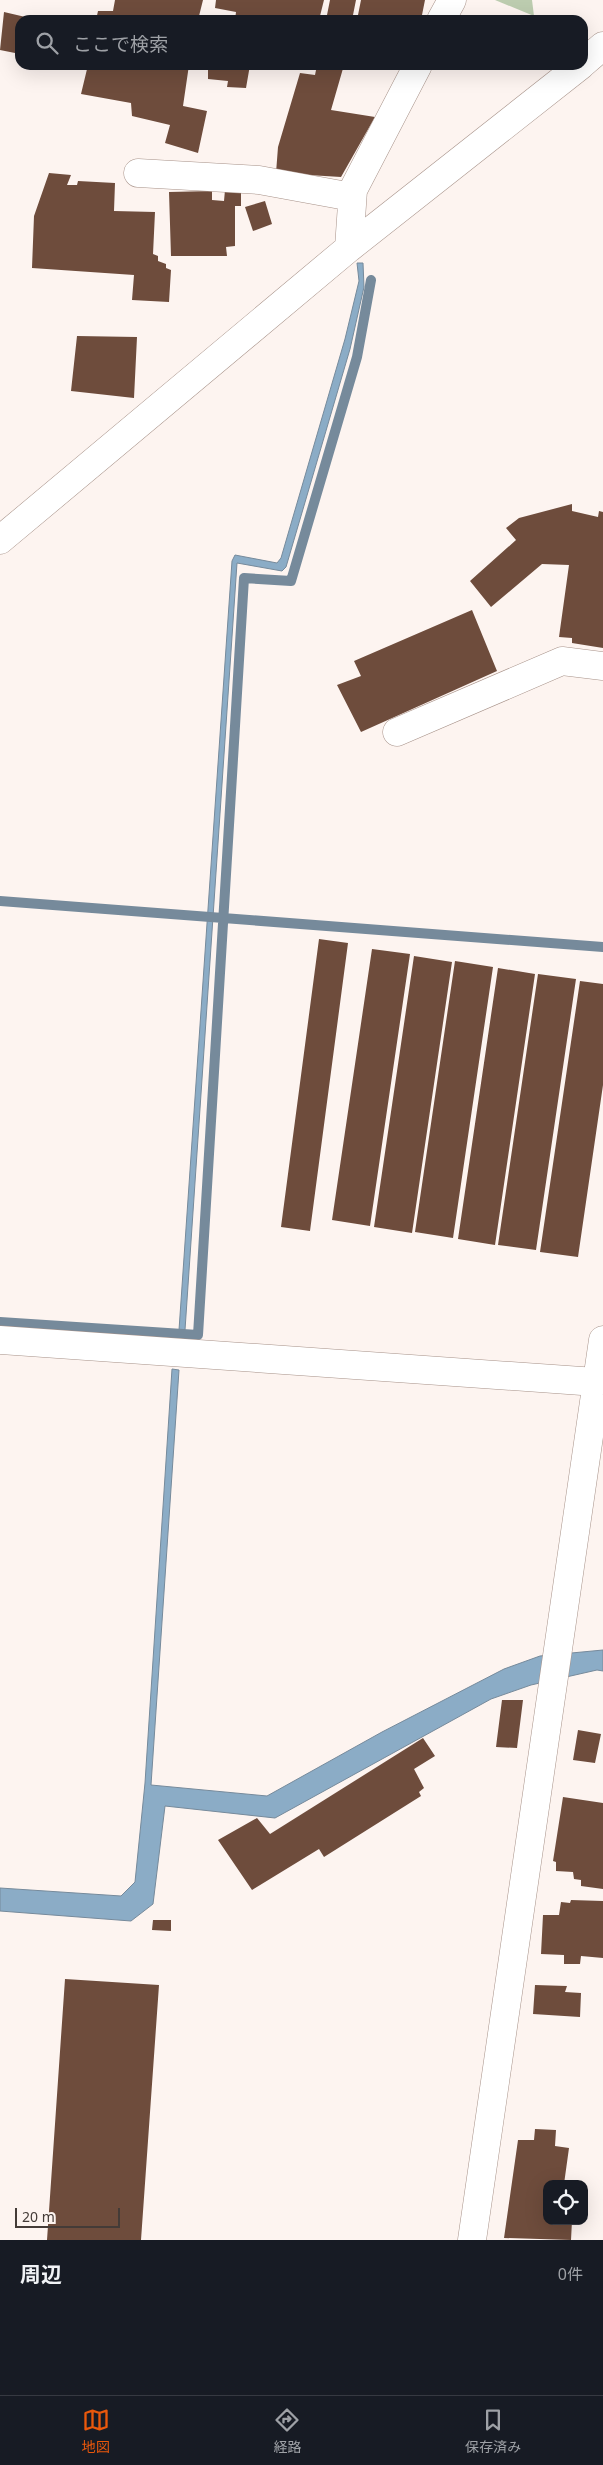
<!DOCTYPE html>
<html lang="ja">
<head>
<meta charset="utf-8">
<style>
	body { margin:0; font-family:"Noto Sans","Noto Sans JP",sans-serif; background:#242831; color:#f1f3f6 }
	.controls { position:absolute; right:15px; bottom:15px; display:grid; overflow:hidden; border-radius:10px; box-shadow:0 5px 20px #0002 }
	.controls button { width:45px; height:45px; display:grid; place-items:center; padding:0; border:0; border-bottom:1px solid #363941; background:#171b24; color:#f1f3f6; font:25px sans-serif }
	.scale { position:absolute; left:15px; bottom:12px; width:105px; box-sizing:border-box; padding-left:5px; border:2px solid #443b37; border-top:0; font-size:14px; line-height:18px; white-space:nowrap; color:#443b37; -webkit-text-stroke:4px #fdf4f0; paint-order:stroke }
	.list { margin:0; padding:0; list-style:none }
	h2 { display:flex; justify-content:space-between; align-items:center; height:65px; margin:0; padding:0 20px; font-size:21px }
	h2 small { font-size:16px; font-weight:400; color:#9ea1a6 }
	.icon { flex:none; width:28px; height:28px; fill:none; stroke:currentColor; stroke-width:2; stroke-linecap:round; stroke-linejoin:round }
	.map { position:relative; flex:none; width:603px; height:2240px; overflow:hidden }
	.search { position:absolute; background:#171b24; box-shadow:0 5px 20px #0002; left:15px; right:15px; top:15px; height:55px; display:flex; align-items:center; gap:12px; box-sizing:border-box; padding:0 18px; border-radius:15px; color:#9ea1a6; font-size:19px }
	.sheet { height:155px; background:#171b24 }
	nav { display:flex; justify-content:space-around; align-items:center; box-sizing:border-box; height:70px; border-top:1px solid #363941; background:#171b24; font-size:14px; color:#9ea1a6 }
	nav a { display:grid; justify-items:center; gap:2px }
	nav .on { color:#ea580c }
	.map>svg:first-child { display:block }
	.green { fill:#bcccaf }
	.water { fill:#8bacc6; stroke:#768a9b }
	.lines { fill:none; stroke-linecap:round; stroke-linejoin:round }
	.stream { stroke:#768a9b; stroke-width:10 }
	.building { fill:#6e4c3c }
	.street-casing { stroke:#a79289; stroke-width:29 }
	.street { stroke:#fff; stroke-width:28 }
</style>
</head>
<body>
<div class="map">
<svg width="603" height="2240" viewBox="0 0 603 2240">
	<rect width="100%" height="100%" fill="#fdf4f0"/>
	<path class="green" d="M495,0H532L534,16Z"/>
	<path class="water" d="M357,263H363L364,287L350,349L286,567L282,571L237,563L185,1330H179L232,561L235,555L277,563L281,558L345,339L359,281Z
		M172,1369L179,1370L151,1785L267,1796L382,1732L504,1669L540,1656L603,1650V1671L597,1670L531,1685L491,1699L275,1818L165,1806L153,1904L131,1921L0,1911V1888L121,1896L135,1882L145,1783Z"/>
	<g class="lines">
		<path class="stream" d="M0,901L603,947
			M0,1322L198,1335L244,578L291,581L357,357L371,280"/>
	</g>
	<path class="building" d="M115,0H203L198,20H96L98,11H113Z
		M216,0H324L319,20H235L236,12L215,8Z
		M330,0H356L352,20H326Z
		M361,0H425L421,20H357Z
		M4,12L34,19L20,20V54L0,50Z
		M88,65H189L183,106L207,111L198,153L165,143L170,125L132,116L131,103L81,94Z
		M208,65H250L246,88L227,87L228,81L208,79Z
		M317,65H344L331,110L375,117L341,177L276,173L278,147L300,73L315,75Z
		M49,173L71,175L67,185H77L78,181L115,183L114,211L155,212L153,254L158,256V261L166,264V268L171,270L169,302L132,300L134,275L32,268L34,216Z
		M225,190H241V206H235V246L226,247L227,256H171L169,192L212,191V200L224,201Z
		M265,201L272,224L253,231L245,207Z
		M77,336L137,337L134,398L71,391Z
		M572,504V511L598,517L599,511L603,512V648L572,643V638L559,637L569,565L542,564L491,607L470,581L516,540L506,528L519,518Z
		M472,610L497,671L361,732L337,685L361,676L354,661Z
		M319,939L348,943L310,1231L281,1227Z
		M372,949L410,954L370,1226L332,1220Z
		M414,956L452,962L412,1233L374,1227Z
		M455,961L493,967L453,1238L415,1232Z
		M498,968L535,974L495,1245L458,1239Z
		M538,974L576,979L536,1250L498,1245Z
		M580,981L603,984V1085L578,1257L540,1252Z
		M502,1700H523L517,1748L496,1747Z
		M578,1730L601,1734L595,1763L573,1760Z
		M423,1738L435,1756L414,1769L424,1788L419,1792L421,1796L324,1857L319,1849L252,1890L218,1840L257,1818L270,1834Z
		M563,1797L603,1803V1889L581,1886V1880L574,1879L573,1872L556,1871V1862L553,1861Z
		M571,1900L603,1901V1958L581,1956L580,1964H564V1955L541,1954L543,1915H559L561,1902L570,1903Z
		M153,1920H171V1931L152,1930Z
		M65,1979L159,1985L141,2240H47Z
		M535,1985L567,1986L565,1992L581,1993L580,2017L533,2014Z
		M535,2129L556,2130L555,2146L569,2148L564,2184H547V2221H572L571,2240L504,2238L518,2140H534Z"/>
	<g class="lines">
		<g class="street-casing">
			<path id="street" d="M441,20L452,0
				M583,63L603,46
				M138,173L259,180L352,197
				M349,248L353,190L418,65
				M0,540L349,248L581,65
				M397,732L562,661L603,666
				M0,1340L596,1382
				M472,2240L603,1340"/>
		</g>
		<use href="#street" class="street"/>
	</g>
</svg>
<div class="controls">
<button><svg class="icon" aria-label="locate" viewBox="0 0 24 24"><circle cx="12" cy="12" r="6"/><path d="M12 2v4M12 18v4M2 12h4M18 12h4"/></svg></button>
</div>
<div class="scale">20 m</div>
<div class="search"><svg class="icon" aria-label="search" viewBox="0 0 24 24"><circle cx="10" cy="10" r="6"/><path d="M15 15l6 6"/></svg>ここで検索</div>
</div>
<section class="sheet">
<h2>周辺<small>0件</small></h2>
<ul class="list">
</ul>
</section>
<nav>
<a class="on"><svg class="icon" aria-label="map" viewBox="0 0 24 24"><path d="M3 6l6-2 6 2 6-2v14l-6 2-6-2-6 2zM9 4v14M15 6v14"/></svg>地図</a>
<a><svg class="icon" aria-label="directions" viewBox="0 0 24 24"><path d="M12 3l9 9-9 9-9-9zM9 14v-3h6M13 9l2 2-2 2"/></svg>経路</a>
<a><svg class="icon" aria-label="saved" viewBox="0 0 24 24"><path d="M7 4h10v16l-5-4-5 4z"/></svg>保存済み</a>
</nav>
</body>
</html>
